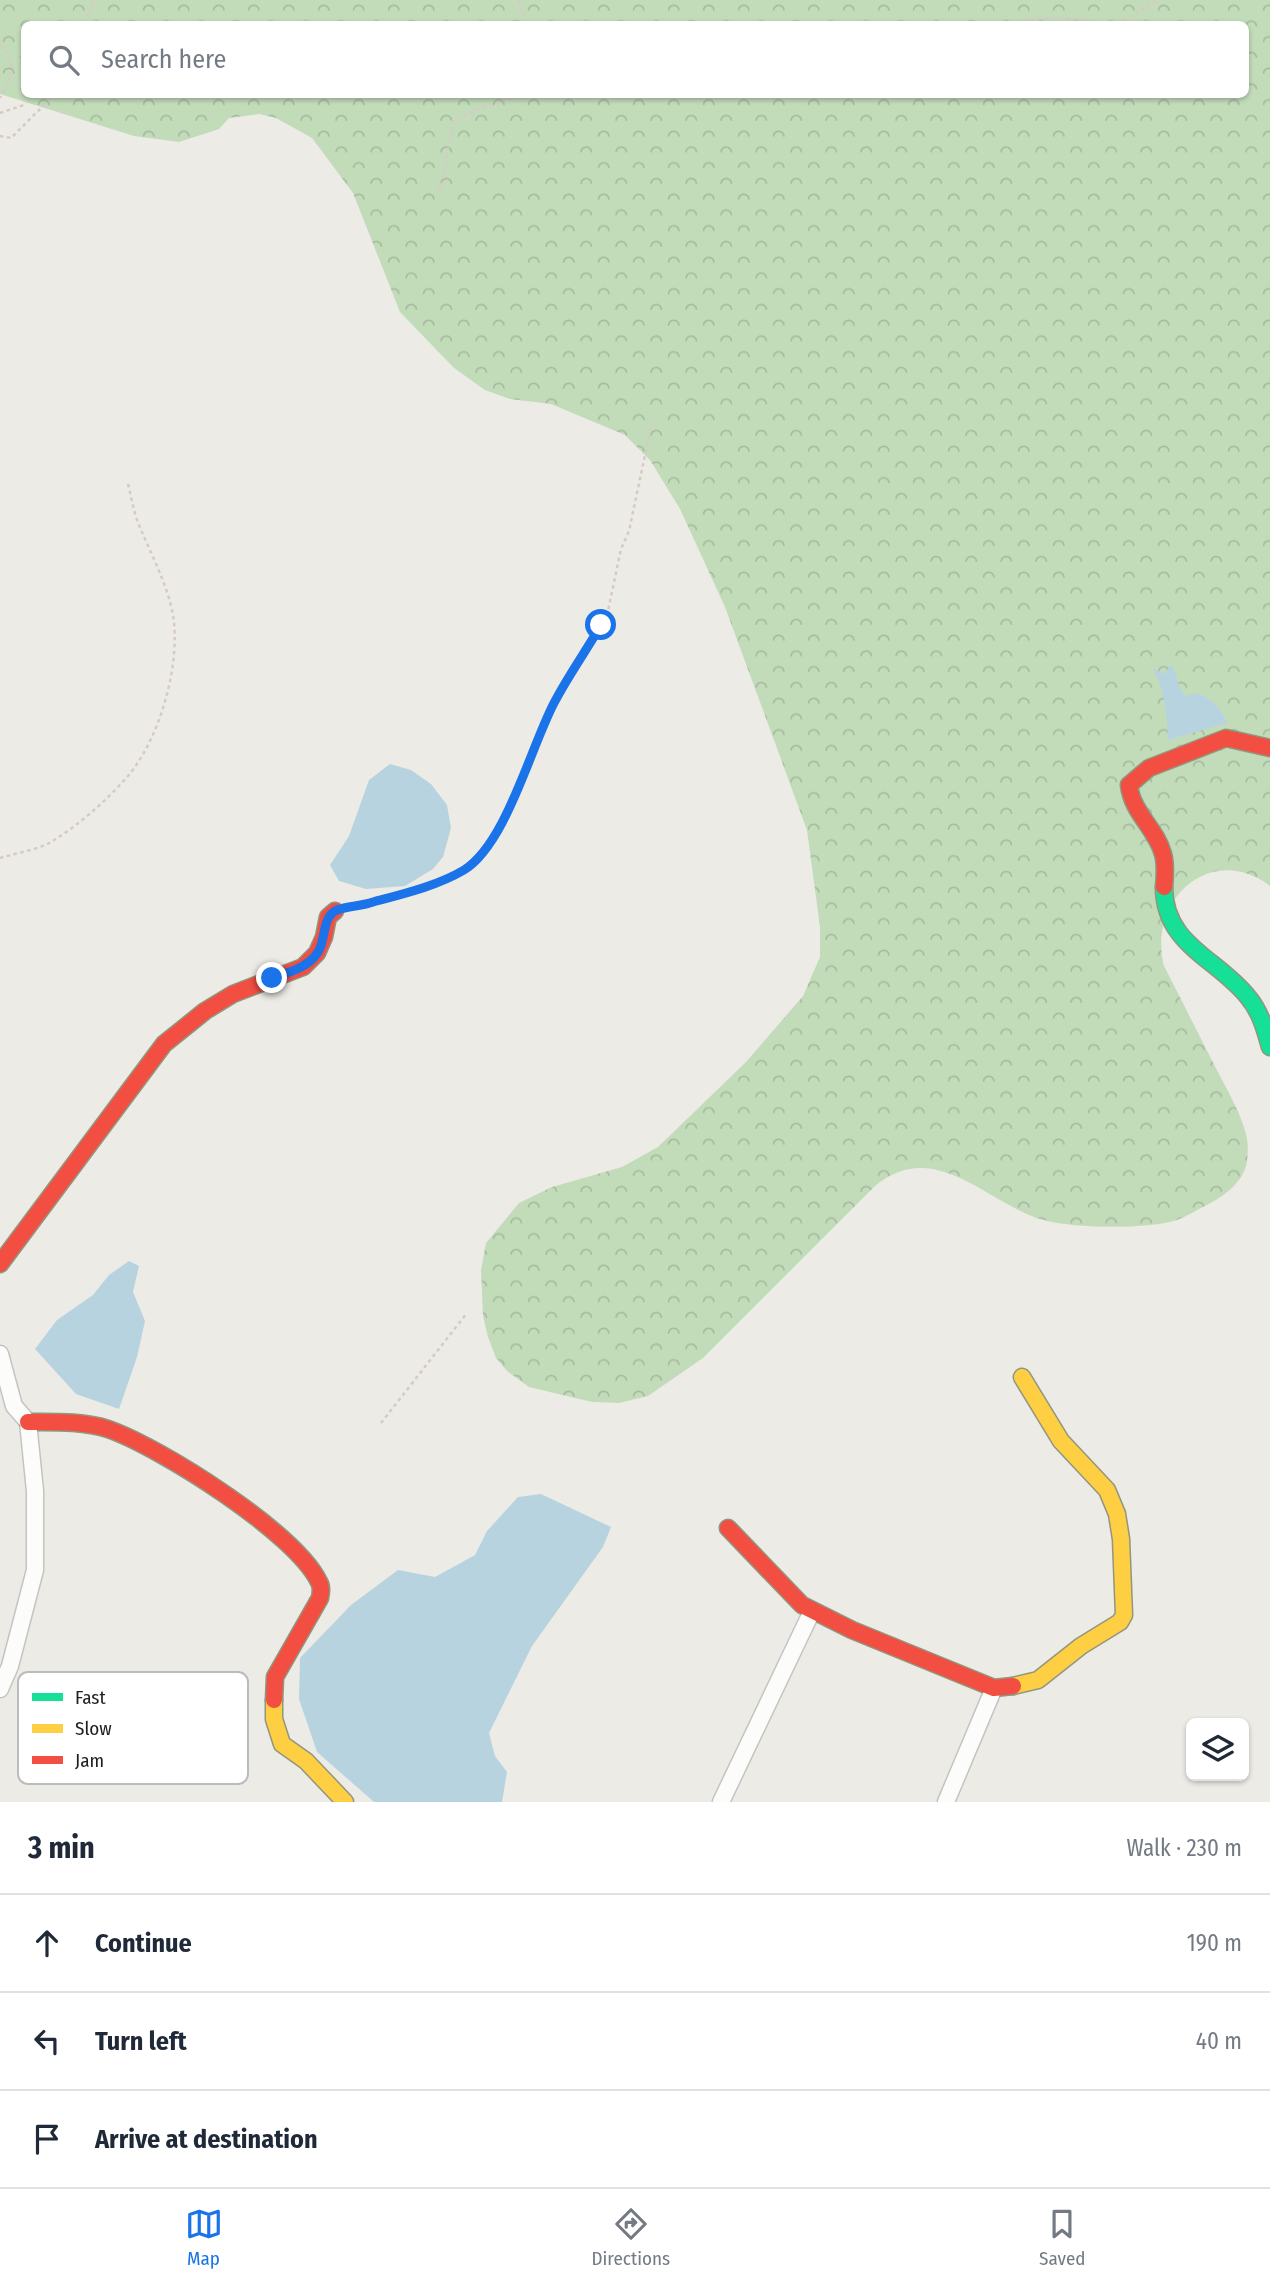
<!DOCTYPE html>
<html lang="en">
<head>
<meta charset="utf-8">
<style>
	body { margin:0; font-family:"Fira Sans Condensed",sans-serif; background:#f6f6f7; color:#1f2937 }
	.controls { position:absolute; right:21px; bottom:21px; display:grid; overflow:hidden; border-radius:10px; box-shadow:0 2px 5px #0004 }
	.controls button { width:63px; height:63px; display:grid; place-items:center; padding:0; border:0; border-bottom:2px solid #e0e1e3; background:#fff; color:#1f2937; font:35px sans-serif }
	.stop { position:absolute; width:21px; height:21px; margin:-16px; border:5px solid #1a73e8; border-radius:50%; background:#fff }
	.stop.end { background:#1a73e8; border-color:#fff; box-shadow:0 2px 7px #0008 }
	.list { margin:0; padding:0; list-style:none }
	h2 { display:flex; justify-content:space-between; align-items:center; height:91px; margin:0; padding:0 28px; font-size:30px }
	h2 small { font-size:23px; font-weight:400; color:#747a83 }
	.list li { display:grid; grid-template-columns:46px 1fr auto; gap:21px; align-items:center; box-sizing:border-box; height:98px; padding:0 28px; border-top:2px solid #e0e1e3 }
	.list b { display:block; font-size:26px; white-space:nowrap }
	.list em { font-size:23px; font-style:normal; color:#747a83 }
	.icon { flex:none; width:38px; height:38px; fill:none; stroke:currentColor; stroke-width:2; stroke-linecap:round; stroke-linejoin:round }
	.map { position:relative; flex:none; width:1270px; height:1802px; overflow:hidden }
	.search { position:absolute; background:#fff; box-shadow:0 2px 5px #0004; left:21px; right:21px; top:21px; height:77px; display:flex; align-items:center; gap:18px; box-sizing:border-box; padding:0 24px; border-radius:10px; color:#747a83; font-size:26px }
	.sheet { height:385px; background:#fff }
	nav { display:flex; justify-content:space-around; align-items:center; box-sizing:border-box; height:98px; border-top:2px solid #e0e1e3; background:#fff; font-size:19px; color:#747a83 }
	nav a { display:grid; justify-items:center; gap:4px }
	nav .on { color:#1a73e8 }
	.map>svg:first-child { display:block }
	.forest { fill:url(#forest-crowns); fill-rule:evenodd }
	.water { fill:#b8d3e0 }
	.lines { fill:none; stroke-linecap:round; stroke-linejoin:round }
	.street-casing { stroke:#c5c4c2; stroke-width:19 }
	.fast-casing { stroke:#92967e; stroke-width:19 }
	.slow-casing { stroke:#92967e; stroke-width:19 }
	.jam-casing { stroke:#92967e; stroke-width:19 }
	.path { stroke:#d7cac5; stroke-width:2.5; stroke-dasharray:3.5 3.5; stroke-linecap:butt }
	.street { stroke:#fcfcfb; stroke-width:16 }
	.fast { stroke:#16e098; stroke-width:16 }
	.slow { stroke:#ffcf43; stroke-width:16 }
	.jam { stroke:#f24e42; stroke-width:16 }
	.route { stroke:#1a73e8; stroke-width:9 }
	.key { fill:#fff; stroke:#bcbcbc; stroke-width:2 }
	.key-label { font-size:19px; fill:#1e1e1e }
</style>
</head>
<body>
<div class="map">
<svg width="1270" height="1802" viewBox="0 0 1270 1802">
	<defs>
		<pattern id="forest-crowns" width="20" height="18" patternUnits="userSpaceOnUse" patternTransform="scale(1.75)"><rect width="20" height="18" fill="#c2dcba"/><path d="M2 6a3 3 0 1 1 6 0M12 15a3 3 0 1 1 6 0" fill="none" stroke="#a6bc9f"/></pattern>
	</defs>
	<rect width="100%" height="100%" fill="#ecebe6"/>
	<path class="forest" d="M0,0H1270V886C1210,841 1147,901 1164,966C1183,1003 1201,1039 1220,1076C1229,1093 1244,1120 1247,1139C1248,1145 1248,1154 1247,1161C1244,1184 1220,1199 1201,1208C1193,1212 1185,1217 1177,1220C1146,1230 1064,1229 1034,1217C981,1196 931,1139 875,1186L703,1358L648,1396L619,1403L592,1402L529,1387L507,1371L496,1358L488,1337L483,1316L481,1270L486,1243L519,1203L552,1187L622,1167L658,1147L746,1062L803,996L820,957V927L807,830L725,607L680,509L650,460L625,435L551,404L510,399L485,390L454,368L400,312L353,193L312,138L276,118L259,114L229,118L219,129L179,142L134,136L0,94ZM24,24H1246V94H24Z"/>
	<path class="water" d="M1172,665C1178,676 1177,686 1185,696C1189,695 1193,693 1197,694C1211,696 1223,711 1227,723L1168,740C1167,714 1165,692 1153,668L1164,674Z
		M390,764L411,770L431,784L447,805L451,828L443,857L433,869L405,886L366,889L339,881L330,865L349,836L369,780Z
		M129,1261L139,1266L133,1292L145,1321L137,1357L119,1409L76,1394L35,1349L57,1320L93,1295L109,1275Z
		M541,1494L611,1527L603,1547L532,1646L489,1733L495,1756L507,1772L502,1802H374L317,1752L299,1699L300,1658L351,1605L398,1570L435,1577L475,1555L487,1531L518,1497Z"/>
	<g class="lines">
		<g class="street-casing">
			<path id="street" d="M0,1354L14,1406L28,1422L35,1491V1570L10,1666L0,1689
				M721,1802L812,1611
				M946,1802L994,1688"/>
		</g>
		<g class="fast-casing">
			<path id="fast" d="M1164,887C1164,945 1217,958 1248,997C1260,1011 1265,1029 1270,1047"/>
		</g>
		<g class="slow-casing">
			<path id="slow" d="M1013,1686L1038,1680L1081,1646L1120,1622L1124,1615L1121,1539L1117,1514L1107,1490L1061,1441L1022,1377
				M274,1700V1719L282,1744L306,1761L345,1802"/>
		</g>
		<g class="jam-casing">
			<path id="jam" d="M1164,887C1165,876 1166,864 1163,854C1156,828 1132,813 1129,785L1149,768L1226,738L1270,748
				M0,1264L164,1044L205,1011L233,994L303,967L317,953L324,937L328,917L335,911
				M28,1422C54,1422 84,1421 108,1429C160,1447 296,1533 319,1582C322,1587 321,1592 320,1598L275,1677L274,1700
				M728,1528L802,1605L852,1630L994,1688L1013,1686"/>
		</g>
		<path class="path" d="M519,0L525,21L523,24
			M85,24L94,0
			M1011,24C1043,13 1074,19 1107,24
			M1117,24L1159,0
			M0,46C19,65 12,77 0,98
			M0,113L24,105
			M0,136L11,138L55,94
			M439,192C448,168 445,145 455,119L500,101L541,94
			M0,858C16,853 37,850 51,842C79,825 106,801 128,776C160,738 181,664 173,615C167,582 149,551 137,520C133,508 131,496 128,484
			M351,907L433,884L464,870L485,852L500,829L535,742L555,701L608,611L621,549L629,531L652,422
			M381,1423L467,1313"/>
		<use href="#street" class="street"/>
		<use href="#fast" class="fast"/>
		<use href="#slow" class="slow"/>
		<use href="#jam" class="jam"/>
	</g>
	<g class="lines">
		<path class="route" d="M272,978C289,972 308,968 318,952C326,940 322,916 337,910C348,906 362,906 373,902C403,894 437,886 464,870C506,844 530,749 554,703C568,676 586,651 601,625"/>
	</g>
	<rect x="18" y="1672" width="230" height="112" rx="10" class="key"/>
	<rect x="32" y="1693" width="31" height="8" fill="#16e098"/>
	<rect x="32" y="1724" width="31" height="9" fill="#ffcf43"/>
	<rect x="32" y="1756" width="31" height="8" fill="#f24e42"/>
	<g class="key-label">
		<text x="75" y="1704">Fast</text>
		<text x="75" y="1735">Slow</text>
		<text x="75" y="1767">Jam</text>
	</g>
</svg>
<div class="controls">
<button><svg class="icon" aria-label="layers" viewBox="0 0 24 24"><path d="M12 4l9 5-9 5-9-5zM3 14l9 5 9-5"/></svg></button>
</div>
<div class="stop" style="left:601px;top:625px"></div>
<div class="stop end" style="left:272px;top:978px"></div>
<div class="search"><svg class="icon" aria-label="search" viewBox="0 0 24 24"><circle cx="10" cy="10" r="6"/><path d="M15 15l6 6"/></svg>Search here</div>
</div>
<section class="sheet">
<h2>3 min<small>Walk · 230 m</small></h2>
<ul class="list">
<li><svg class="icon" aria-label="ahead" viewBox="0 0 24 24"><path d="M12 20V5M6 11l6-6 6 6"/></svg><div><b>Continue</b></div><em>190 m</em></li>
<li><svg class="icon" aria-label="left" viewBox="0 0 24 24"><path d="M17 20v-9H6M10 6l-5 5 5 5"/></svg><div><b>Turn left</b></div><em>40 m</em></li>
<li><svg class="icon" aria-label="arrive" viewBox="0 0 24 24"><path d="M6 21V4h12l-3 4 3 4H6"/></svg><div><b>Arrive at destination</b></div></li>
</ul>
</section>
<nav>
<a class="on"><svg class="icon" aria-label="map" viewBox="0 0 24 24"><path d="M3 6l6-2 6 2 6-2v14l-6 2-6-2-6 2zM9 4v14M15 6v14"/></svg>Map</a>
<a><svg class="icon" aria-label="directions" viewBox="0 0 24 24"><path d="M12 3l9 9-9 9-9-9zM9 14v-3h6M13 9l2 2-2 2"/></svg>Directions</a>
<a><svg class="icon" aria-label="saved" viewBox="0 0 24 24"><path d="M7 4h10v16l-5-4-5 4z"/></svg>Saved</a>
</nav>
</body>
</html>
